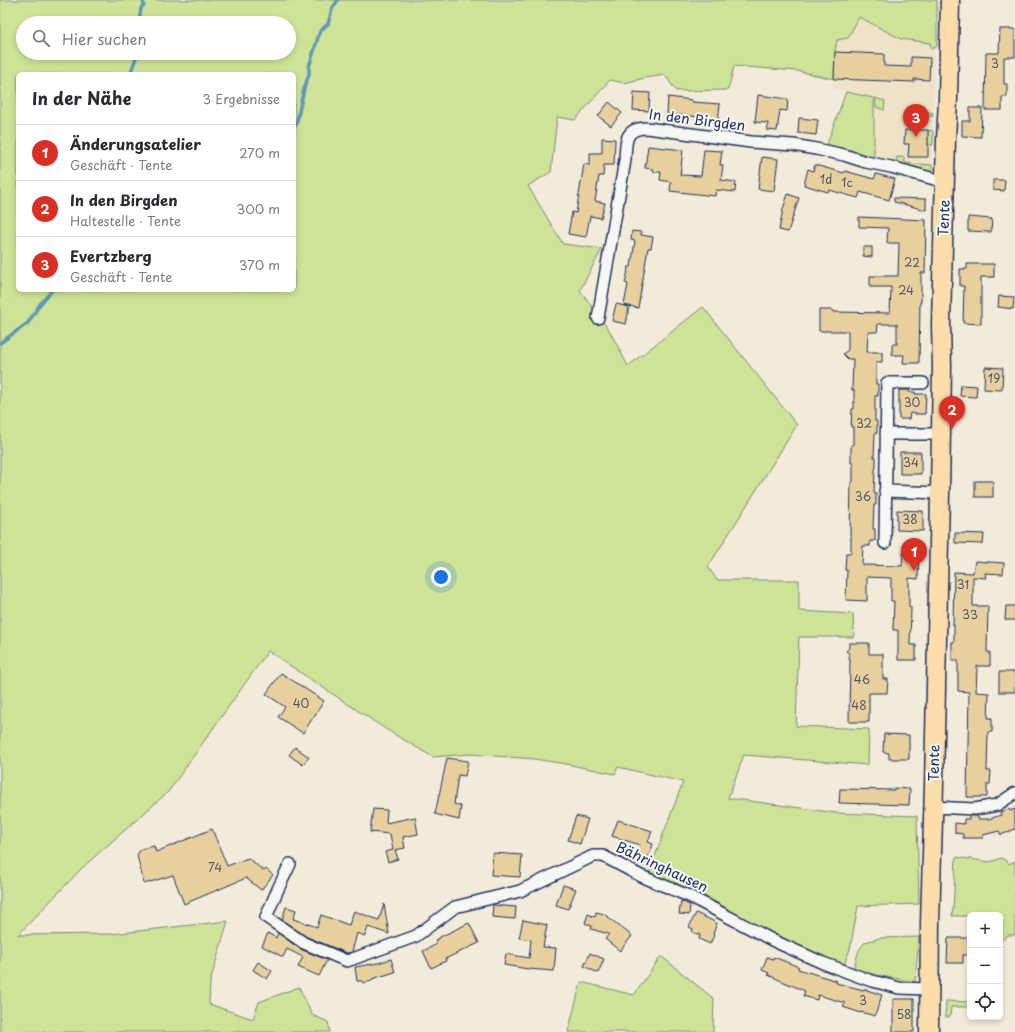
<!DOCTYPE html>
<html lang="de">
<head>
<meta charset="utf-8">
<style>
	body { margin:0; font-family:"Playpen Sans",sans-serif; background:#f7f7f7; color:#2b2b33 }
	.controls { position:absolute; right:12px; bottom:12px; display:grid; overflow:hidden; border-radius:6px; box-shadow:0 2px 6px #0003 }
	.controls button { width:36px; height:36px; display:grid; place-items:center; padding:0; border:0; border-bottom:1px solid #e1e1e2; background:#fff; color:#2b2b33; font:20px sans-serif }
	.you { position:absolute; left:441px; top:577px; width:14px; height:14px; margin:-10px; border:3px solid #fff; border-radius:50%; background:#1a73e8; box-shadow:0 0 0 6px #1a73e833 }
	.badge { display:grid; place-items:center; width:26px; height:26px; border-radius:50%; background:#d93025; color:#fff; font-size:13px; font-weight:700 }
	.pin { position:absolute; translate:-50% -33px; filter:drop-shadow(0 1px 2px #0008) }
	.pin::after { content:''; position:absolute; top:21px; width:14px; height:12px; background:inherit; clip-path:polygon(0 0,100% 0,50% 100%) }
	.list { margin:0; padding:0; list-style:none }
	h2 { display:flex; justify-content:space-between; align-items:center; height:52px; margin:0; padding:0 16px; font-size:17px }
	h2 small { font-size:13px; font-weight:400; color:#7c7c81 }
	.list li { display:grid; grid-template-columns:26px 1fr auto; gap:12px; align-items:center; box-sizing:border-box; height:56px; padding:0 16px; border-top:1px solid #e1e1e2 }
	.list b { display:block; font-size:15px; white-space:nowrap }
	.list p { margin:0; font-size:13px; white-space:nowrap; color:#7c7c81 }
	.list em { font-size:13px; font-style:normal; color:#7c7c81 }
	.icon { flex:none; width:22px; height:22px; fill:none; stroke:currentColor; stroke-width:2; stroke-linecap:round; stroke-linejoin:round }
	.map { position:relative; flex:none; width:1015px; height:1032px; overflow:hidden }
	.search { position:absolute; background:#fff; box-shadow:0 2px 6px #0003; left:16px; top:16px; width:280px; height:44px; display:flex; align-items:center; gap:10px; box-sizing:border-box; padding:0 14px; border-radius:22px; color:#7c7c81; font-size:15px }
	.panel { position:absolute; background:#fff; box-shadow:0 2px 6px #0003; left:16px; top:72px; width:280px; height:220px; border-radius:6px }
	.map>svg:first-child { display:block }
	.built { fill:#efe3c7 }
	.green { fill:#cee397; stroke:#74897a; fill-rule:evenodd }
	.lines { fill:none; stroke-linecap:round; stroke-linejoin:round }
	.stream { stroke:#6197b5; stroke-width:3.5 }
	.building { fill:#e8d09e; stroke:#1b2f5e }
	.street-casing { stroke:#1b2f5e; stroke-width:14 }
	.primary-casing { stroke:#1b2f5e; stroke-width:21 }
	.street { stroke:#f6f6f2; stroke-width:11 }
	.primary { stroke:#fddcac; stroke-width:18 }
	.labels { text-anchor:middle; stroke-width:4; stroke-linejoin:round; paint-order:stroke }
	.number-label { font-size:12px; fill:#4e576e }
	.street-label { font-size:14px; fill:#1b2f5e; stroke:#f6f6f2 }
</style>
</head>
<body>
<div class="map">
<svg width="1015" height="1032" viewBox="0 0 1015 1032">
	<rect width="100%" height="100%" fill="#f2ebd9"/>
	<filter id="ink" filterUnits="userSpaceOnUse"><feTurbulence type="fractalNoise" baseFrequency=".025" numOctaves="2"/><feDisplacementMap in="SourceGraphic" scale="8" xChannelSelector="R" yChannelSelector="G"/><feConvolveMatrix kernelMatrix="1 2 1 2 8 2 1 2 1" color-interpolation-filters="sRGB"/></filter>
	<g filter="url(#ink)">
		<path class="built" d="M859,17L901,39L930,43L931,49H934L932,172L874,155V98L846,92L832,88L834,79L835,52L837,39L848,38Z"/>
		<path class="green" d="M0,0H937V45L936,47L931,49L930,43L901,39L859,17L848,38L837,40L835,52L834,79L797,71L734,66L728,90L676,91L665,75L645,78L624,83L610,80L575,120L557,117L551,172L528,186L563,244L602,249L580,290L609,330L628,366L703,307L797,425L708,567L717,580H799V611L853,614L854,637H799L796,726L869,729L868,765L744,755L728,798L837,813L917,816L919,904L858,906L850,949L844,965L779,938L705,896L649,872L683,782L618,767L615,774L566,764L534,759L470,754L433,757L387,730L268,651L168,792L83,867L18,935L111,934L228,921L210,982L209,1004L253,1019L259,1002L299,987L312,1015L328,1022L330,1032H0ZM23,23H289V53H23ZM18,74H294V290H18Z
			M846,92L874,98V155L873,158L827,144Z
			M875,98L885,101L884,110L876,107Z
			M913,108L933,113V116H909Z
			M928,130L933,131V145H928Z
			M897,157H904L905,163L932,165V172L898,163L896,158Z
			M956,857L990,862L1001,858L1005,860L1009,864L1015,861V935H1008L1000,942V915H970V916H952L953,910Z
			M919,937L915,982L875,975L853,970L859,950L865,942L880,938Z
			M661,956L714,999L713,1032H568L581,982L634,995Z
			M946,1001L970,1002V1007H951L950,1017H945Z"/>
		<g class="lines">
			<path class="stream" d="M139,23L141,8L144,5L143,0
				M130,74L136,58V53
				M294,127L296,125L304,89L309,74V67L320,31L328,24L332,9L338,0
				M0,343L28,323L40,304L50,293L52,290"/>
		</g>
		<path class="building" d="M1000,29H1015V57H1004V84H1007V97H1002V110H985L986,53H999Z
			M835,52L884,54V66L911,67V57L930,58L929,80L914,79V82L834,79Z
			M634,92L650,93L649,111L633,110Z
			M758,95L788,99L787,111L780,110L777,131L767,130L768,123L755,122Z
			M668,97L692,100V102L720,104L718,121L701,119V117L667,114Z
			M609,102L622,113L611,126L598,116Z
			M970,108H982L981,137L962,136V121H970Z
			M799,118L818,120L816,135L798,133Z
			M905,130H928V157H908L909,144H904Z
			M602,138L615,139L614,165H604L603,176H599L595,201L605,203L601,218L590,216L586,237L568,234L572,212L576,213L584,164L590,165V153H602Z
			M648,146L683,150L680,175L701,176L704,150L722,151L720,165H723L721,180L736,182L735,192L716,190L715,196L670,191L671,182L660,180L661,172H654L653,169L645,168Z
			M762,157L778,159L774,191L758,189Z
			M815,165L844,173L845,171L874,179L876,174L895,179L889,200L860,192L858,198L829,190L828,192L804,185L808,169L813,171Z
			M993,180H1005L1004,191L993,190Z
			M788,194L799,198L788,232L779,230L783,209Z
			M894,198L926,199V210L894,202Z
			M859,217L926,220L925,273H921V302H920L919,363H903L904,355H892V344H897V324H878L877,332H868L867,352H882V362H876V384H878V396H875V421H877V433H875L874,457H876V468L875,469L874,493L876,494V505H874L873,529H875V541H870V546H863L862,565L902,566L903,553H919L918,579L909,578V607H911L910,645H916V660H898V630H893L894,601H891V578L867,577V601L846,600L847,570H845L846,553H851V535H850L851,482H853V463H851V445H853V427H851L852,409H854V390H852L853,359H848L843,354L848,350V331H819V310H833V312L890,313L891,287H870V276H898L899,243H887L888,228L859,227Z
			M968,217L992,219L991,232L968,231Z
			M632,231L641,232V235L653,237L651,248H648L638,308L624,305L628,284L625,283L627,275L628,267H631L635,241L631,240Z
			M863,247H872V257L863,256Z
			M967,264H994V277H981V324L963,323L964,286H960V269H967Z
			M999,296L1014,297L1013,309L998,307Z
			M616,304L629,307L626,324L612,321Z
			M985,367L1003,368L1002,390L984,389Z
			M961,385L977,386L976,397L960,396Z
			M899,390H909V392H915V394H926L925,414H915L910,413L909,419H899Z
			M900,452H921V474H900Z
			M975,481H993V497H975Z
			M897,510L923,511V531L897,530Z
			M955,533L984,534L983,544L955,543Z
			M975,561L1004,563L1003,574L985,573L986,578L973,577V606H988L987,652H990V666H977L976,692L989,693L988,718H992V732H988L987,771H991L990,784H987V797H967L969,692L958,691V660H952V642H954V625H953L954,572L973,573Z
			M1006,606H1015V620H1005Z
			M849,643H869V654H883V679H888L887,693H869V722H849L850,659H849V653L846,651L849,648Z
			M999,672H1015V692H999Z
			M281,673L324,701L303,733L278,717L285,707L266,694Z
			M884,734L909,735V759H889V753L883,752Z
			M295,747L309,757L303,765L289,755Z
			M447,758L468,761L465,776L458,775L454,804L461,806L459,820L435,814Z
			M894,788L910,789L909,805L839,803L840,789L894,790Z
			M373,809L387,810L386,823L415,817L418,834L403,837L405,848L395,850L398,859L388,862L385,852L393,850L390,834L370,832Z
			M1009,809L1010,811L1015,809V829L1001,835L999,831L983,835V838H963V834L955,833V823L964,824V819H969V816H978V819H989L1001,815L1000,812Z
			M576,816L588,819L580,844L568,840Z
			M618,820L652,831L648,842L653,844L647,859L637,856L640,845L612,836Z
			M212,829L227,866L248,858L264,871L266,869L273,875L261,890L246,878L184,904L173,875L144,884L137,855L141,849L154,846L156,852Z
			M493,853L522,855L520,877L491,875Z
			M563,885L576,889L568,909L556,905Z
			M681,901L690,905L689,915L679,914Z
			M384,904L389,934L368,927L365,936L357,933L352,952L347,953L307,937L282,920L286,907L296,910L293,919L317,927L321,915L349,925L354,911L379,920Z
			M493,905L516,907L515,919L492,917Z
			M596,912L604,914L632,936L620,951L605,939L609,934L591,929L592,926L585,923L588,914L595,917Z
			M696,913L717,923L713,934L714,935L710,944L699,939L700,935L692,932L693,929L689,927Z
			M523,920L547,925L543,947L556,948L554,971L528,969L504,965L506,954L529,958L531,940L519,938Z
			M469,923L479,943L445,959L446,961L431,968L423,951L437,944L435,940L440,938V937Z
			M268,933L276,938L278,933L300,949L327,960L319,976L298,967L303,957L287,949L283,957L262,946Z
			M948,938H970V955H963V963H947Z
			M590,953L604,959L598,973L584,966Z
			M767,957L773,959L774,957L799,967L798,969L837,981L836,983L864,990V989L882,995L875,1016L861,1012V1013L843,1007L845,1003L818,995L817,1000L803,996L805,991L768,975L769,973L762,970Z
			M391,959L395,972L372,979V981L363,983V981H357L355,967L378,963Z
			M258,962L272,971L267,979L253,970Z
			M893,999H914V1032H893Z"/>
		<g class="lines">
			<g class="street-casing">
				<path id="street" d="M598,318L625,160C626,142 624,128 647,128L751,142L793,145L816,149L844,155L866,162L891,167L945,182
					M886,434H940
					M885,491L940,493
					M885,543L887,383H923
					M933,807L975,809L997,805L1015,793
					M290,864L278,889L266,917L304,943L347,961L416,936L455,907L520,891L593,856H603L641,876L691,897L774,941L823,963L869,980L899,988L929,989"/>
			</g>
			<g class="primary-casing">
				<path id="primary" d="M929,1032L930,923L934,785L940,493L942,367L941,325L942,282L946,140L948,99L950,0"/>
			</g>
			<use href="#street" class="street"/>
			<use href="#primary" class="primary"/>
		</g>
	</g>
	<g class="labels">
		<g class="number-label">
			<text x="995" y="68">3</text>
			<text x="826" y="184">1d</text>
			<text x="847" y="187">1c</text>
			<text x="912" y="267">22</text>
			<text x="906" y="295">24</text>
			<text x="994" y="383">19</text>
			<text x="912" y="407">30</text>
			<text x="864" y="428">32</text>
			<text x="911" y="467">34</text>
			<text x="863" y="501">36</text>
			<text x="910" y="524">38</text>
			<text x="963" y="589">31</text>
			<text x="970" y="619">33</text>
			<text x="862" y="684">46</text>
			<text x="301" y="708">40</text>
			<text x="859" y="710">48</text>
			<text x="215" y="872">74</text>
			<text x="863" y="1005">3</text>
			<text x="904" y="1019">58</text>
		</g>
		<g class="street-label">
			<text transform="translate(697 120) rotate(7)" y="5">In den Birgden</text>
			<text transform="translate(944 218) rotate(-88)" y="5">Tente</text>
			<text transform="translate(934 763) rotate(-89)" y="5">Tente</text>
			<text transform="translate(662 867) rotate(25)" y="5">Bähringhausen</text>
		</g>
	</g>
</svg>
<div class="controls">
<button>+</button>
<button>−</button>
<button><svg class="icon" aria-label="locate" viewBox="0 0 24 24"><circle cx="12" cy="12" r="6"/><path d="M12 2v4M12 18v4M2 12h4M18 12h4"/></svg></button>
</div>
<div class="you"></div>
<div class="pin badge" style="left:914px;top:571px">1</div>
<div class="pin badge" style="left:952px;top:429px">2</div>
<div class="pin badge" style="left:916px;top:137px">3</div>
<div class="search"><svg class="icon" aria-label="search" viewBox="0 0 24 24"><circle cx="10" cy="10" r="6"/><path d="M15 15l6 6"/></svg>Hier suchen</div>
<section class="panel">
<h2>In der Nähe<small>3 Ergebnisse</small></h2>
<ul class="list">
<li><span class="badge">1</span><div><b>Änderungsatelier</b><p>Geschäft · Tente</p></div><em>270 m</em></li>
<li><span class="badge">2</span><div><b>In den Birgden</b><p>Haltestelle · Tente</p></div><em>300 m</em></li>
<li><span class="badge">3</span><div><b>Evertzberg</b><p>Geschäft · Tente</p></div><em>370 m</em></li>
</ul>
</section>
</div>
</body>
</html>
